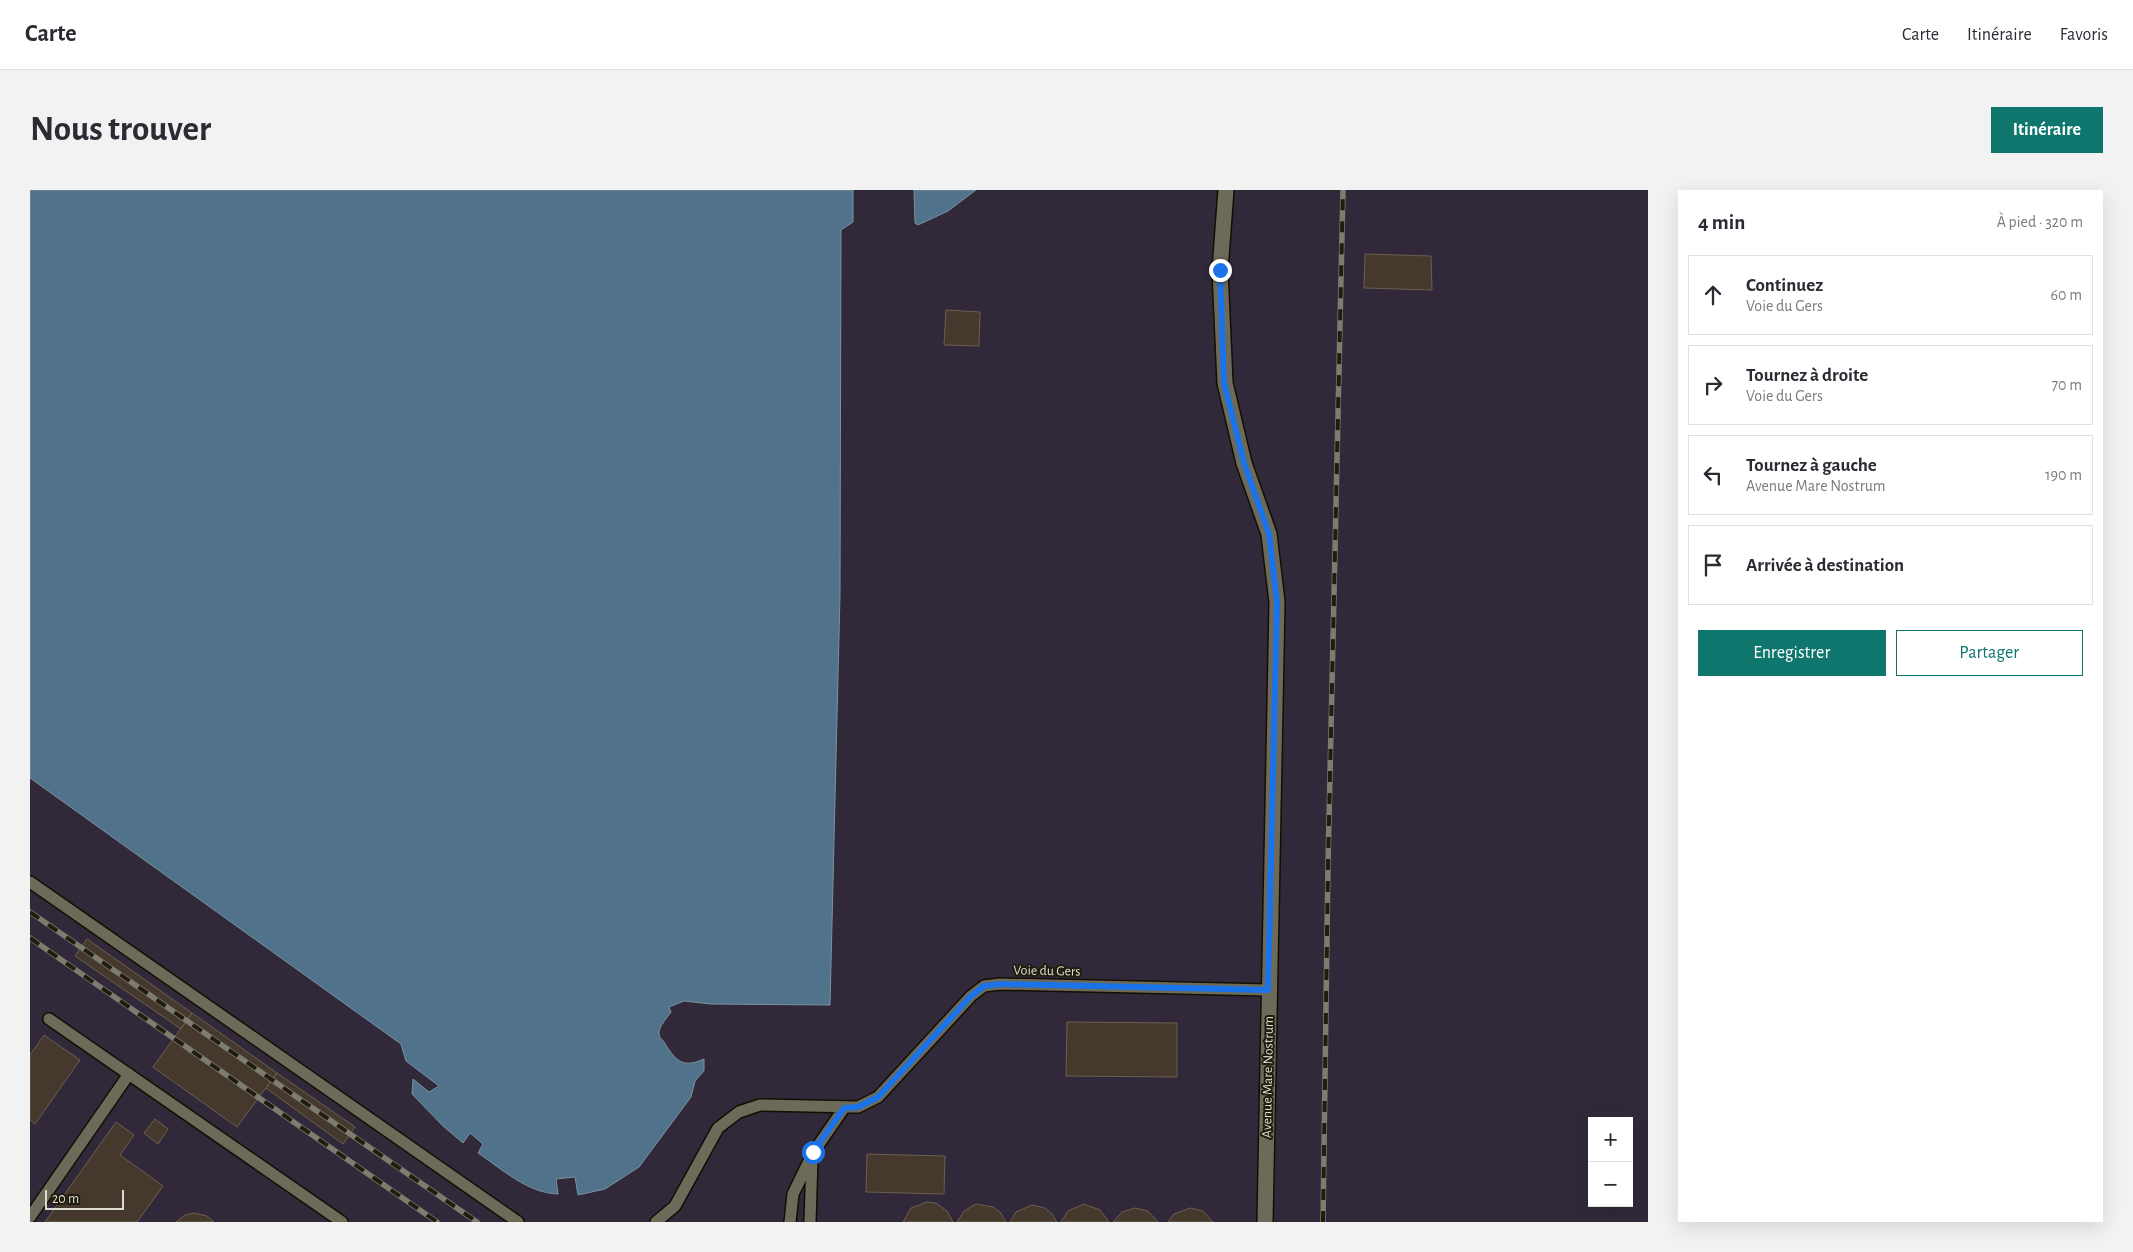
<!DOCTYPE html>
<html lang="fr">
<head>
<meta charset="utf-8">
<style>
	body { margin:0; font-family:"Alegreya Sans",sans-serif; background:#f2f2f3; color:#2b2b33 }
	.controls { position:absolute; right:15px; bottom:15px; display:grid; overflow:hidden; border-radius:0px; box-shadow:0 5px 20px #0002 }
	.controls button { width:45px; height:45px; display:grid; place-items:center; padding:0; border:0; border-bottom:1px solid #e1e1e2; background:#fff; color:#2b2b33; font:25px sans-serif }
	.scale { position:absolute; left:15px; bottom:12px; width:79px; box-sizing:border-box; padding-left:5px; border:2px solid #dedcd2; border-top:0; font-size:14px; line-height:18px; white-space:nowrap; color:#dedcd2; -webkit-text-stroke:4px #201c0e; paint-order:stroke }
	.stop { position:absolute; width:15px; height:15px; margin:-11px; border:4px solid #1a73e8; border-radius:50%; background:#fff }
	.stop.end { background:#1a73e8; border-color:#fff; box-shadow:0 1px 5px #0008 }
	.list { margin:0; padding:0; list-style:none }
	h2 { display:flex; justify-content:space-between; align-items:center; height:65px; margin:0; padding:0 20px; font-size:21px }
	h2 small { font-size:16px; font-weight:400; color:#7c7c81 }
	.list li { display:grid; grid-template-columns:32px 1fr auto; gap:15px; align-items:center; box-sizing:border-box; height:80px; margin:0 10px 10px; padding:0 10px; border:1px solid #e1e1e2; border-radius:0px }
	.list b { display:block; font-size:19px; white-space:nowrap }
	.list p { margin:0; font-size:16px; white-space:nowrap; color:#7c7c81 }
	.list em { font-size:16px; font-style:normal; color:#7c7c81 }
	.actions { display:flex; gap:10px; padding:15px 20px }
	.actions a { flex:1; padding:11px 0; border:1px solid #0f766e; border-radius:0px; text-align:center; font-size:18px; color:#0f766e }
	.actions .main { background:#0f766e; color:#fff }
	.icon { flex:none; width:28px; height:28px; fill:none; stroke:currentColor; stroke-width:2; stroke-linecap:round; stroke-linejoin:round }
	.map { position:relative; flex:none; width:1618px; height:1032px; overflow:hidden; border-radius:0px }
	header { display:flex; align-items:center; gap:30px; box-sizing:border-box; height:70px; padding:0 25px; background:#fff; border-bottom:1px solid #e1e1e2 }
	header strong { font-size:24px }
	nav { display:flex; gap:28px; margin-inline-start:auto; font-size:18px }
	.intro { display:flex; align-items:center; justify-content:space-between; box-sizing:border-box; height:120px; padding:0 30px }
	h1 { margin:0; font-size:35px }
	.button { padding:12px 22px; border-radius:0px; background:#0f766e; color:#fff; font-size:18px; font-weight:700 }
	main { display:flex; gap:30px; padding:0 30px }
	aside { flex:1; background:#fff; border-radius:0px; box-shadow:0 5px 20px #0002 }
	.map>svg:first-child { display:block }
	.industrial { fill:#312939; fill-rule:evenodd }
	.water { fill:#50728a; stroke:#7b92a0 }
	.building { fill:#45392e; stroke:#6c5f52 }
	.lines { fill:none; stroke-linecap:round; stroke-linejoin:round }
	.lane-casing { stroke:#120e03; stroke-width:14 }
	.street-casing { stroke:#120e03; stroke-width:18 }
	.lane { stroke:#6e6a59; stroke-width:11 }
	.street { stroke:#6e6a59; stroke-width:15 }
	.rail-casing { stroke:#7e7c6f; stroke-width:5.5 }
	.rail { stroke:#201c0e; stroke-width:4; stroke-dasharray:11; stroke-linecap:butt }
	.route { stroke:#1a73e8; stroke-width:6 }
	.labels { text-anchor:middle; stroke-width:4; stroke-linejoin:round; paint-order:stroke }
	.street-label { font-size:14px; fill:#dedcd2; stroke:#201c0e }
</style>
</head>
<body>
<header>
<strong>Carte</strong>
<nav><a>Carte</a><a>Itinéraire</a><a>Favoris</a></nav>
</header>
<div class="intro"><h1>Nous trouver</h1><a class="button">Itinéraire</a></div>
<main>
<div class="map">
<svg width="1618" height="1032" viewBox="0 0 1618 1032">
	<rect width="100%" height="100%" fill="#292617"/>
	<path class="industrial" d="M823,0H884L885,33L918,21L946,0H1618V1032H0V588L371,854L376,871L409,896L399,902L383,889L382,904L413,936L433,953L439,943L453,954L448,963L498,997L519,1003H528L526,989L545,987L575,999L609,977L661,907L665,891L674,881L673,875L647,870L641,866L630,848L629,840L640,822L639,820L641,816L654,811L681,814L800,815L810,404L811,40L823,32ZM1562,931H1599V1013H1562Z"/>
	<path class="water" d="M0,0H823V32L811,40L810,404L800,815L681,814L654,811L639,817L641,822C637,828 630,835 629,842C629,848 631,848 634,852C645,870 652,879 674,869V881L665,891L661,907L609,977L575,999L548,1005L545,987L526,989L528,1004C497,1003 472,979 448,963L453,954L440,943L433,953L413,936L382,904L383,889L399,902L409,896L376,871L371,854L0,588Z
		M884,0H946L918,21L888,35L885,33Z"/>
	<path class="building" d="M1335,64L1401,66L1402,100L1334,98Z
		M916,120L950,122L949,156L914,155Z
		M57,749L162,823L151,839L45,766Z
		M162,823L247,883L207,937L123,877Z
		M1037,832L1147,833V887L1036,886Z
		M14,845L50,870L5,934L0,930V865Z
		M247,883L325,937L313,954L236,898Z
		M125,929L138,939L128,954L114,943Z
		M86,932L104,945L90,965L133,996L107,1032H15Z
		M837,964L915,966L914,1004L836,1002Z
		M897,1012L906,1013L917,1021L923,1032H873L881,1018Z
		M946,1014L963,1017L970,1022L976,1032H927L934,1021Z
		M1054,1014L1070,1020L1079,1032H1031L1038,1021Z
		M1002,1015L1015,1018L1022,1024L1027,1032H980L986,1022Z
		M1105,1018L1118,1021L1128,1032H1083L1092,1022Z
		M1160,1018L1173,1021L1183,1032H1138L1144,1024Z
		M164,1023L177,1026L184,1032H146L155,1025Z"/>
	<g class="lines">
		<g class="lane-casing">
			<path id="lane" d="M0,692L488,1032
				M19,829L312,1032
				M0,1027L99,884
				M626,1032L645,1016L688,938L709,922L730,915L828,917L848,907L941,806L954,796L970,794L1238,800
				M760,1032L763,1004L783,963L814,918
				M780,1032L782,969"/>
		</g>
		<g class="street-casing">
			<path id="street" d="M1196,0L1190,80L1195,193L1214,273L1239,344L1247,412L1235,1032"/>
		</g>
		<use href="#lane" class="lane"/>
		<use href="#street" class="street"/>
		<g class="rail-casing">
			<path id="rail" d="M0,722L447,1032
				M0,748L407,1032
				M1293,1032L1298,675L1313,0"/>
		</g>
		<use href="#rail" class="rail"/>
	</g>
	<g class="lines">
		<path class="route" d="M783,962L814,918L828,917L848,907L941,806L954,796L970,794L1238,800L1247,412L1239,344L1214,273L1194,193L1190,80"/>
	</g>
	<g class="labels">
		<g class="street-label">
			<text transform="translate(1017 780) rotate(1)" y="5">Voie du Gers</text>
			<text transform="translate(1237 887) rotate(-89)" y="5">Avenue Mare Nostrum</text>
		</g>
	</g>
</svg>
<div class="controls">
<button>+</button>
<button>−</button>
</div>
<div class="scale">20 m</div>
<div class="stop" style="left:783px;top:962px"></div>
<div class="stop end" style="left:1190px;top:80px"></div>
</div>
<aside>
<h2>4 min<small>À pied · 320 m</small></h2>
<ul class="list">
<li><svg class="icon" aria-label="ahead" viewBox="0 0 24 24"><path d="M12 20V5M6 11l6-6 6 6"/></svg><div><b>Continuez</b><p>Voie du Gers</p></div><em>60 m</em></li>
<li><svg class="icon" aria-label="right" viewBox="0 0 24 24"><path d="M7 20v-9h11M14 6l5 5-5 5"/></svg><div><b>Tournez à droite</b><p>Voie du Gers</p></div><em>70 m</em></li>
<li><svg class="icon" aria-label="left" viewBox="0 0 24 24"><path d="M17 20v-9H6M10 6l-5 5 5 5"/></svg><div><b>Tournez à gauche</b><p>Avenue Mare Nostrum</p></div><em>190 m</em></li>
<li><svg class="icon" aria-label="arrive" viewBox="0 0 24 24"><path d="M6 21V4h12l-3 4 3 4H6"/></svg><div><b>Arrivée à destination</b></div></li>
</ul>
<div class="actions"><a class="main">Enregistrer</a><a>Partager</a></div>
</aside>
</main>
</body>
</html>
